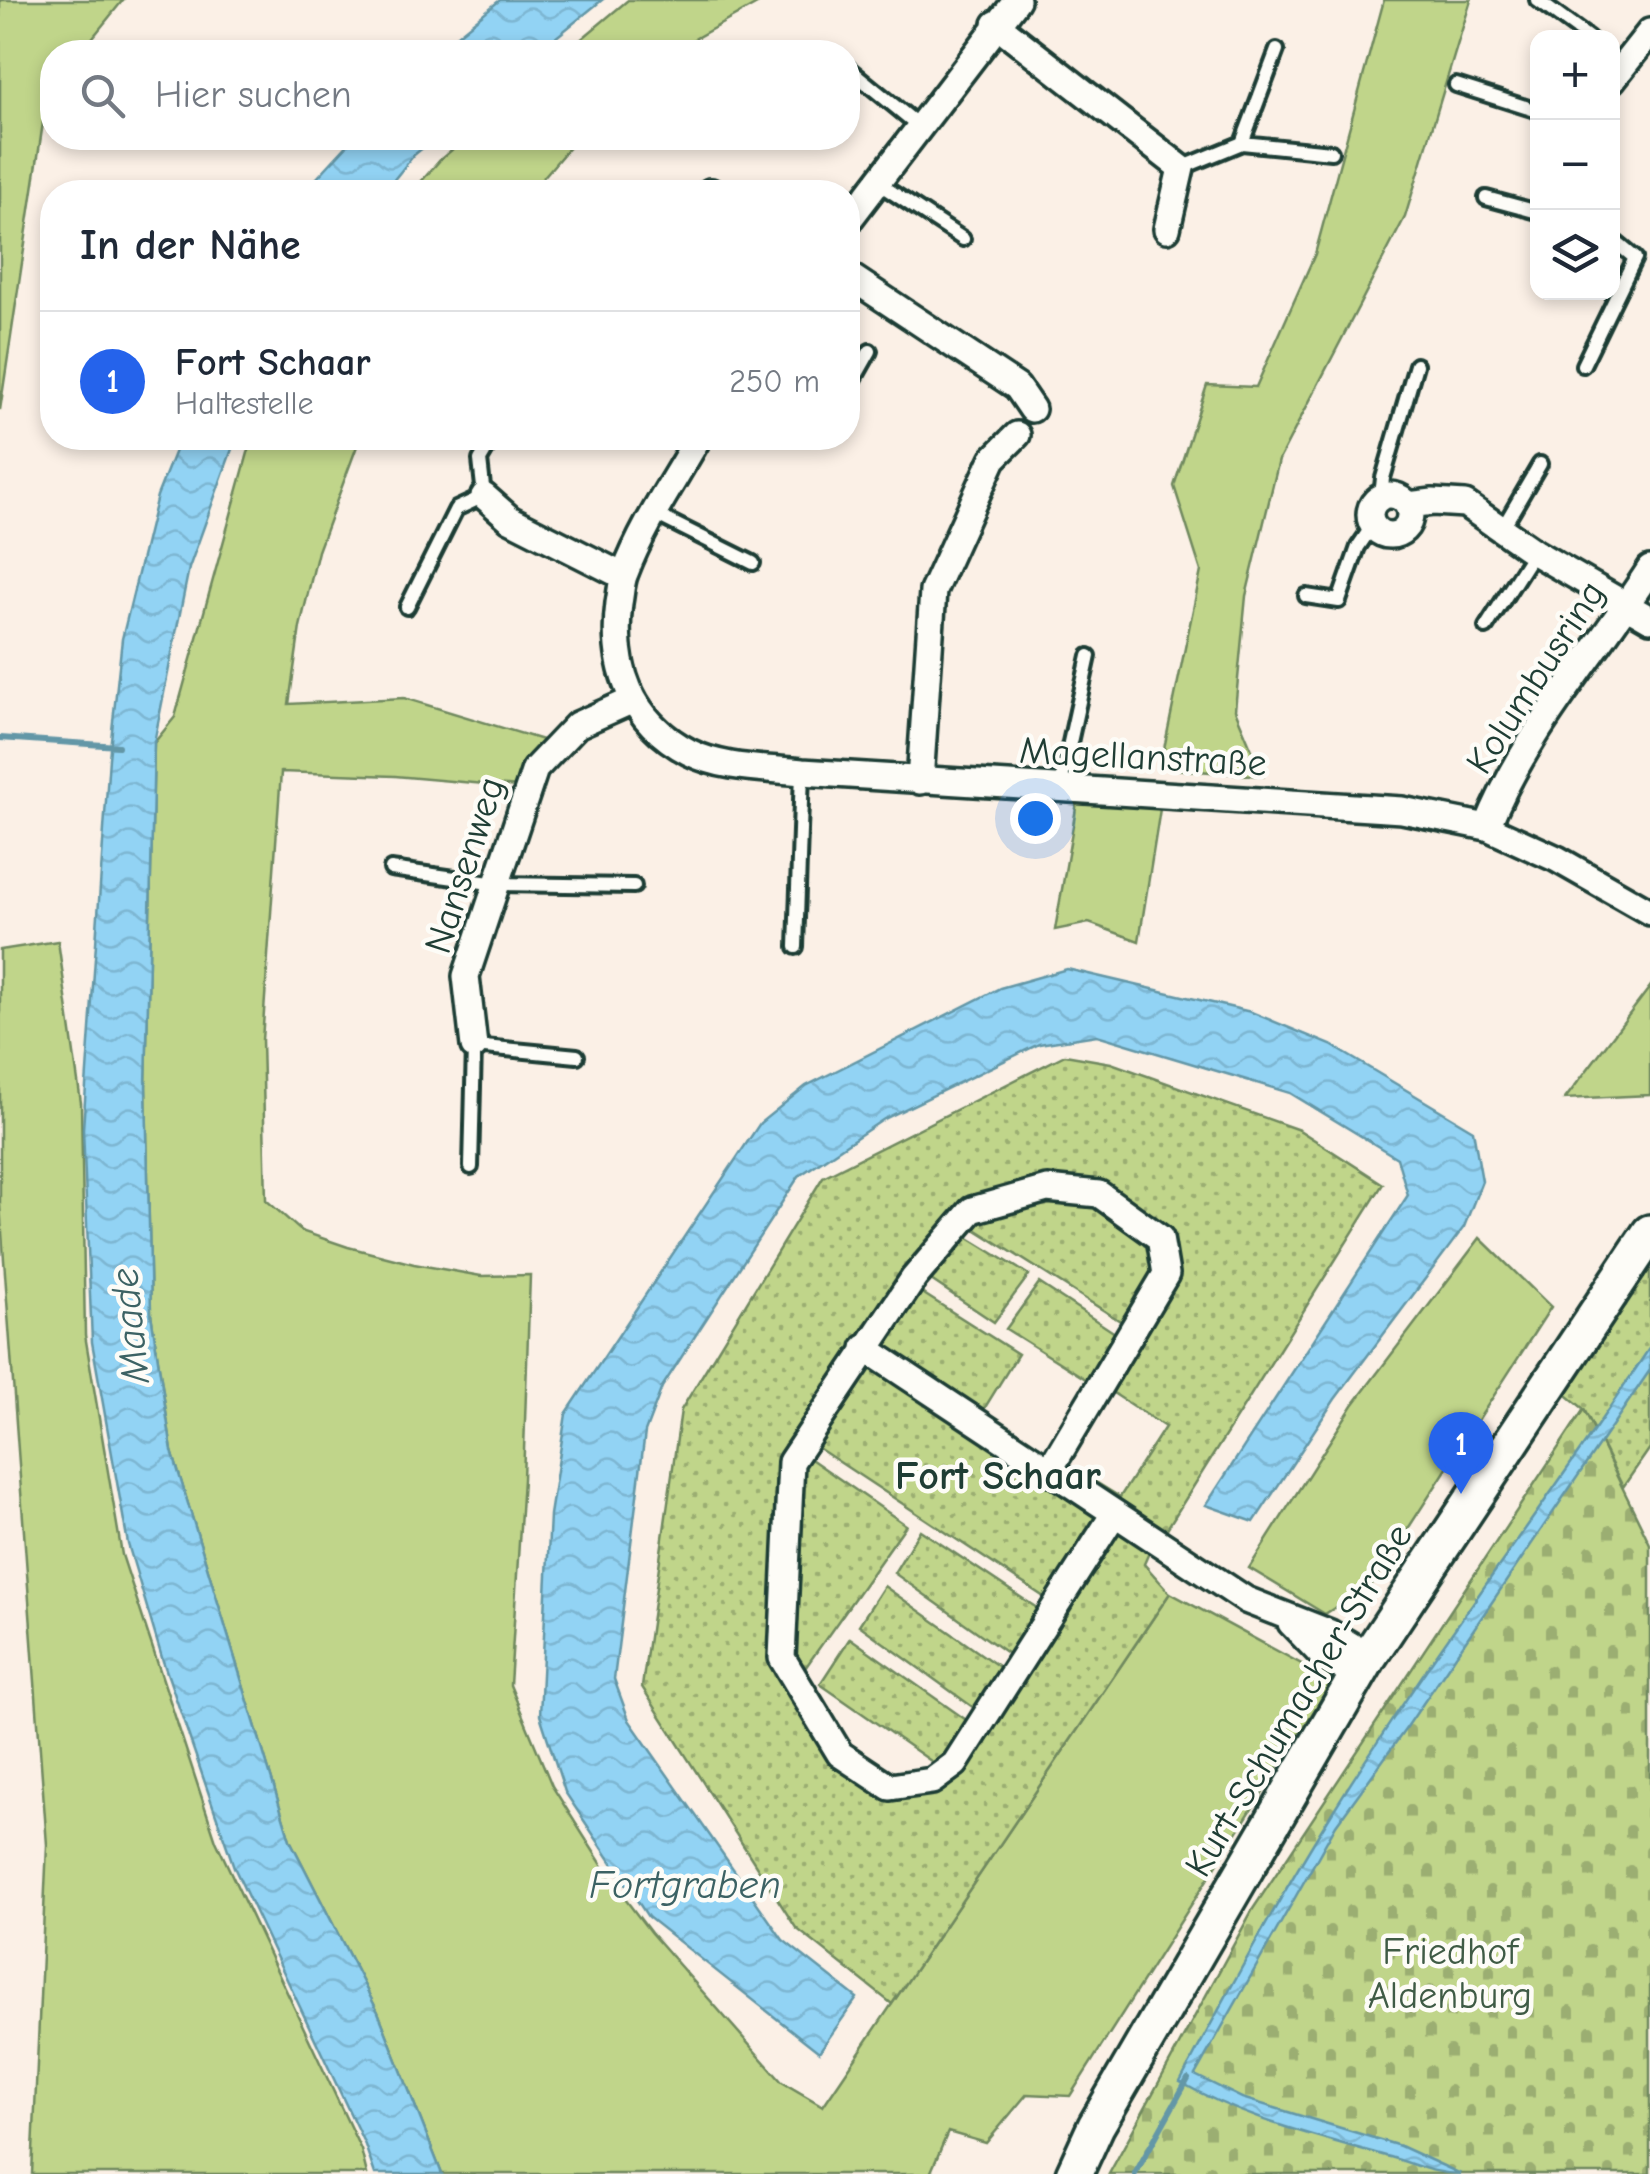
<!DOCTYPE html>
<html lang="de">
<head>
<meta charset="utf-8">
<style>
	body { margin:0; font-family:"Comic Neue",sans-serif; background:#f2f2f3; color:#1f2937 }
	.controls { position:absolute; right:30px; top:30px; display:grid; overflow:hidden; border-radius:20px; box-shadow:0 5px 15px #0003 }
	.controls button { width:90px; height:90px; display:grid; place-items:center; padding:0; border:0; border-bottom:2px solid #e0e1e3; background:#fff; color:#1f2937; font:50px sans-serif }
	.you { position:absolute; left:1035px; top:818px; width:35px; height:35px; margin:-25px; border:8px solid #fff; border-radius:50%; background:#1a73e8; box-shadow:0 0 0 15px #1a73e833 }
	.badge { display:grid; place-items:center; width:65px; height:65px; border-radius:50%; background:#2563eb; color:#fff; font-size:32px; font-weight:700 }
	.pin { position:absolute; translate:-50% -82px; filter:drop-shadow(0 2px 5px #0008) }
	.pin::after { content:''; position:absolute; top:52px; width:35px; height:30px; background:inherit; clip-path:polygon(0 0,100% 0,50% 100%) }
	.list { margin:0; padding:0; list-style:none }
	h2 { display:flex; justify-content:space-between; align-items:center; height:130px; margin:0; padding:0 40px; font-size:42px }
	h2 small { font-size:32px; font-weight:400; color:#747a83 }
	.list li { display:grid; grid-template-columns:65px 1fr auto; gap:30px; align-items:center; box-sizing:border-box; height:140px; padding:0 40px; border-top:2px solid #e0e1e3 }
	.list b { display:block; font-size:38px; white-space:nowrap }
	.list p { margin:0; font-size:32px; white-space:nowrap; color:#747a83 }
	.list em { font-size:32px; font-style:normal; color:#747a83 }
	.icon { flex:none; width:55px; height:55px; fill:none; stroke:currentColor; stroke-width:2; stroke-linecap:round; stroke-linejoin:round }
	.map { position:relative; flex:none; width:1650px; height:2174px; overflow:hidden }
	.search { position:absolute; background:#fff; box-shadow:0 5px 15px #0003; left:40px; top:40px; width:820px; height:110px; display:flex; align-items:center; gap:25px; box-sizing:border-box; padding:0 35px; border-radius:40px; color:#747a83; font-size:38px }
	.panel { position:absolute; background:#fff; box-shadow:0 5px 15px #0003; left:40px; top:180px; width:820px; height:270px; border-radius:40px }
	.map>svg:first-child { display:block }
	.grass { fill:#c0d58a; stroke:#70895f; stroke-width:2.5 }
	.cemetery { fill:url(#cemetery-stones); stroke:#70895f; stroke-width:2.5 }
	.park { fill:url(#park-dots); stroke:#70895f; stroke-width:2.5 }
	.water { fill:url(#water-waves); stroke:#6497a7; stroke-width:2.5 }
	.lines { fill:none; stroke-linecap:round; stroke-linejoin:round }
	.stream { stroke:#6497a7; stroke-width:6 }
	.service-casing { stroke:#1f3d34; stroke-width:20 }
	.minor-casing { stroke:#1f3d34; stroke-width:32 }
	.secondary-casing { stroke:#1f3d34; stroke-width:42 }
	.service { stroke:#fdfcf7; stroke-width:12 }
	.minor { stroke:#fdfcf7; stroke-width:25 }
	.secondary { stroke:#fdfcf7; stroke-width:35 }
	.labels { text-anchor:middle; stroke-width:9; stroke-linejoin:round; paint-order:stroke }
	.street-label { font-size:38px; fill:#1f3d34; stroke:#fdfcf7 }
	.park-label { font-size:38px; fill:#3f5b45; stroke:#fdfcf7 }
	.water-label { font-size:40px; font-style:italic; fill:#3c6264; stroke:#fdfcf7 }
	.neighbourhood-label { font-size:40px; font-weight:bold; fill:#1f3d34; stroke:#fdfcf7 }
</style>
</head>
<body>
<div class="map">
<svg width="1650" height="2174" viewBox="0 0 1650 2174">
	<defs>
		<pattern id="cemetery-stones" width="16" height="16" patternUnits="userSpaceOnUse" patternTransform="scale(2.5)"><rect width="16" height="16" fill="#c0d58a"/><path d="M2 7V4a2 2 0 0 1 4 0v3zM10 15v-3a2 2 0 0 1 4 0v3z" fill="#9bae72"/></pattern>
		<pattern id="park-dots" width="8" height="8" patternUnits="userSpaceOnUse" patternTransform="scale(2.5)"><rect width="8" height="8" fill="#c0d58a"/><path d="M2 2h.1M6 6h.1" fill="none" stroke="#9bae72" stroke-width="1.8" stroke-linecap="round"/></pattern>
		<pattern id="water-waves" width="16" height="10" patternUnits="userSpaceOnUse" patternTransform="scale(2.5)"><rect width="16" height="10" fill="#92d3f4"/><path d="M0 5q4-4 8 0t8 0" fill="none" stroke="#7db6d2"/></pattern>
	</defs>
	<rect width="100%" height="100%" fill="#fbf0e6"/>
	<filter id="ink" filterUnits="userSpaceOnUse"><feTurbulence type="fractalNoise" baseFrequency=".01" numOctaves="2"/><feDisplacementMap in="SourceGraphic" scale="20" xChannelSelector="R" yChannelSelector="G"/><feConvolveMatrix kernelMatrix="1 2 1 2 8 2 1 2 1" color-interpolation-filters="sRGB"/></filter>
	<g filter="url(#ink)">
		<path class="grass" d="M0,0H123L81,52H52V89L47,96L0,410Z
			M628,0H764L671,52H566Z
			M1384,0H1471L1405,217L1279,460L1246,596L1235,710L1263,776L1160,768L1201,571L1174,486L1207,385L1256,387L1315,254Z
			M466,138H577L531,192H412L441,159Z
			M255,438H360L318,551L300,627L289,704L404,698L549,742L518,787L395,776L281,772L262,1040L266,1200L301,1231L348,1247L414,1264L481,1276L530,1275L523,1479L510,1685L552,1786L616,1887L651,1933L782,2082L823,2106L1170,1593L1333,1681L1070,2096L1027,2094L986,2143L948,2132L930,2174H442L378,2012L290,1840L172,1451L151,1314L146,1087L154,743L175,717L248,453Z
			M1077,802L1160,809L1139,941L1089,923L1055,930Z
			M58,941L81,1103L85,1335L122,1555L216,1841L361,2150L367,2174H32L47,1845L0,1205V950Z
			M1650,987V1095L1565,1099Z
			M1480,1238L1551,1307L1373,1583L1325,1614L1249,1568L1353,1405Z"/>
		<path class="cemetery" d="M1584,1409L1650,1544V2174H1109L1253,1909Z"/>
		<path class="park" d="M1065,1055L1111,1063L1299,1130L1383,1184L1163,1535L1060,1467L1063,1462L1120,1497L1165,1427L1110,1391L1170,1233L1107,1184L1047,1177L964,1201L904,1268L781,1451L770,1661L832,1763L888,1798L936,1793L964,1773L1038,1660L1117,1525L1151,1548L1144,1564L1170,1593L892,2004L796,1928L642,1687L681,1410L823,1177Z
			M1047,1197L1096,1201L1154,1243L1158,1271L1125,1324L969,1225L977,1217Z
			M959,1232L1029,1275L994,1322L925,1276Z
			M1650,1267V1448L1623,1487L1584,1409L1563,1392Z
			M1039,1283L1118,1335L1089,1381L1006,1329Z
			M916,1289L1018,1354L981,1414L877,1345Z
			M868,1361L1104,1518L1050,1601L812,1444Z
			M805,1455L906,1525L803,1671L791,1651L801,1462Z
			M920,1530L1043,1612L1014,1658L894,1573Z
			M884,1586L1008,1673L981,1713L859,1625Z
			M850,1638L972,1724L941,1768L820,1684Z"/>
		<path class="water" d="M500,0H602L538,52H436Z
			M354,138H435L414,155L384,192H304Z
			M180,438H236L189,568L154,743L146,1087L151,1314L172,1451L290,1840L378,2012L442,2174H375L365,2145L234,1867L163,1661L128,1544L92,1342L83,1129L109,758L122,639L157,496Z
			M1067,969L1251,1012L1331,1045L1473,1130L1482,1181L1464,1227L1335,1399L1254,1522L1206,1505L1408,1195L1397,1158L1290,1093L1097,1035L1039,1044L884,1119L799,1176L662,1387L645,1432L614,1679L629,1720L783,1940L857,1998L819,2052L648,1917L565,1792L540,1715L550,1515L566,1414L760,1123L806,1086L1000,988Z
			M1650,1347V1370L1407,1727L1336,1825L1195,2075L1242,2098L1400,2146L1461,2174C1431,2174 1414,2163 1386,2156C1313,2135 1246,2120 1180,2082C1226,1995 1273,1908 1325,1824C1426,1660 1545,1508 1650,1347Z"/>
		<g class="lines">
			<path class="stream" d="M0,738L118,746
				M1135,2174L1188,2079"/>
			<g class="service-casing">
				<path id="service" d="M1537,0L1589,38
					M848,68L919,126
					M1456,85L1538,111
					M1242,143L1277,50
					M1181,168L1242,143L1331,152
					M878,183L963,239
					M1486,198L1538,212
					M1583,365L1635,258L1612,239
					M848,390L870,351
					M1381,497L1383,478L1416,365
					M655,514L753,563
					M1502,529L1540,464
					M1306,596L1339,601L1358,547L1373,525
					M407,607L456,509L484,496L480,460L493,438
					M1486,627L1534,552
					M1060,788L1089,656
					M391,869L497,884L634,886
					M796,947L802,772
					M471,1167L474,1046L577,1056"/>
			</g>
			<g class="minor-casing">
				<path id="minor" d="M996,24L1181,168L1167,229
					M1612,80L1650,32
					M710,192H711
					M848,221L1017,0
					M848,275L1017,387L1032,409
					M698,438C674,481 643,525 625,573C621,582 621,593 619,603C611,666 630,721 689,752C722,769 766,768 802,772L1402,810L1487,827L1557,859L1650,912
					M1370 515a20 20 0 1 1 40 0a20 20 0 1 1-40 0Z
					M484,496L510,519L623,576
					M1408,505L1433,502L1465,504L1534,552L1650,619
					M920,781L933,591L993,459L1017,435
					M1487,827C1525,732 1595,655 1650,569
					M474,1046L466,976L535,769L577,725L633,700
					M865,1348L1246,1600L1330,1633L1369,1656
					M1050,1469L1166,1274L1160,1238L1099,1194L1047,1189L972,1210L914,1278L791,1462L782,1658L840,1754L890,1787L932,1781L955,1764L1114,1514
					M1291,1623L1318,1651L1357,1677"/>
			</g>
			<g class="secondary-casing">
				<path id="secondary" d="M1074,2174L1096,2126L1369,1656L1650,1233"/>
			</g>
			<use href="#service" class="service"/>
			<use href="#minor" class="minor"/>
			<use href="#secondary" class="secondary"/>
		</g>
	</g>
	<g class="labels">
		<g class="street-label">
			<text transform="translate(1535 677) rotate(-57)" y="13">Kolumbusring</text>
			<text transform="translate(1143 756) rotate(3)" y="13">Magellanstraße</text>
			<text transform="translate(464 865) rotate(-72)" y="13">Nansenweg</text>
			<text transform="translate(1298 1700) rotate(-59)" y="13">Kurt-Schumacher-Straße</text>
		</g>
		<g class="park-label">
			<text x="1450" y="1964">Friedhof<tspan x="1450" dy="44">Aldenburg</tspan></text>
		</g>
		<g class="water-label">
			<text transform="translate(129 1326) rotate(-96)" y="14">Maade</text>
			<text x="685" y="1898">Fortgraben</text>
		</g>
		<g class="neighbourhood-label">
			<text x="998" y="1489">Fort Schaar</text>
		</g>
	</g>
</svg>
<div class="controls">
<button>+</button>
<button>−</button>
<button><svg class="icon" aria-label="layers" viewBox="0 0 24 24"><path d="M12 4l9 5-9 5-9-5zM3 14l9 5 9-5"/></svg></button>
</div>
<div class="you"></div>
<div class="pin badge" style="left:1461px;top:1494px">1</div>
<div class="search"><svg class="icon" aria-label="search" viewBox="0 0 24 24"><circle cx="10" cy="10" r="6"/><path d="M15 15l6 6"/></svg>Hier suchen</div>
<section class="panel">
<h2>In der Nähe<small></small></h2>
<ul class="list">
<li><span class="badge">1</span><div><b>Fort Schaar</b><p>Haltestelle</p></div><em>250 m</em></li>
</ul>
</section>
</div>
</body>
</html>
